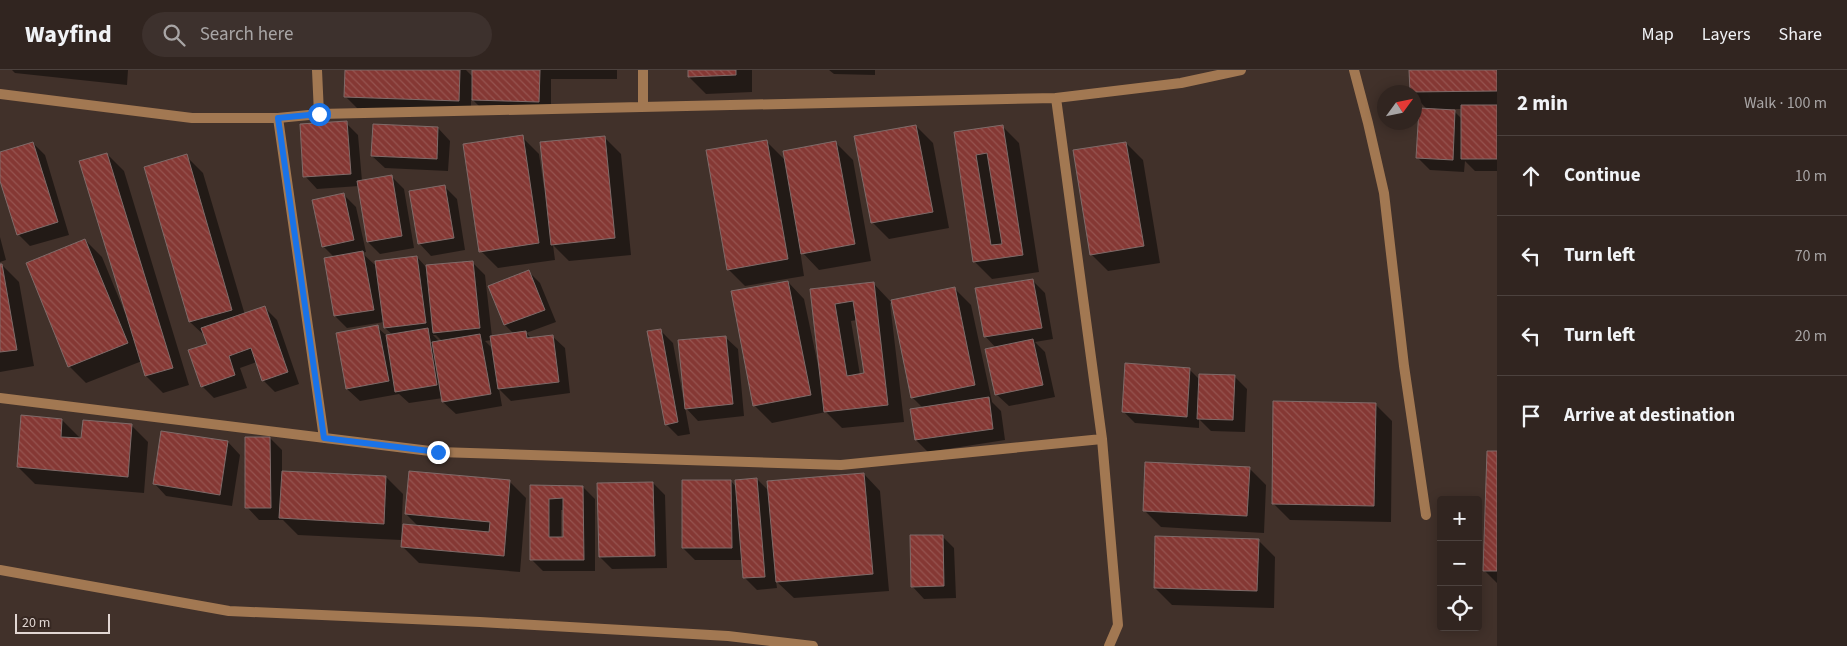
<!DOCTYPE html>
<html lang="en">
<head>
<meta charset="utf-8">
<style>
	body { margin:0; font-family:"Source Sans 3",sans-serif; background:#3d312d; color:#f1f3f6 }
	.controls { position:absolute; right:15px; bottom:15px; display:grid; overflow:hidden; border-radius:5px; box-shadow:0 2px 12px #0003 }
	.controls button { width:45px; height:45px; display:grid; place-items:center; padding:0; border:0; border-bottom:1px solid #4c423e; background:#312520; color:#f1f3f6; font:25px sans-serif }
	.compass { position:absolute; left:1377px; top:15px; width:45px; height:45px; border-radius:50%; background:#312520; box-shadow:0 2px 12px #0003; rotate:57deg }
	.scale { position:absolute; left:15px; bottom:12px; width:95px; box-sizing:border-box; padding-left:5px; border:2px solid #e2d7d3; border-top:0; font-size:14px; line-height:18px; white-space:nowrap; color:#e2d7d3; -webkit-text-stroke:4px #362721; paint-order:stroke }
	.stop { position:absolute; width:15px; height:15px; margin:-11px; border:4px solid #1a73e8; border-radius:50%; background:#fff }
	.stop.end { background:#1a73e8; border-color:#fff; box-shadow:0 1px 5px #0008 }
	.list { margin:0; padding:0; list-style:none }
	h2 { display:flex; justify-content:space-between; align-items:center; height:65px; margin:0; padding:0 20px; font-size:21px }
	h2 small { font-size:16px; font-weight:400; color:#a8a5a5 }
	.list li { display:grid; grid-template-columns:32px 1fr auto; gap:15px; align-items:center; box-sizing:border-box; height:80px; padding:0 20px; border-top:1px solid #4c423e }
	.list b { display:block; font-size:19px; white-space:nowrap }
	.list em { font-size:16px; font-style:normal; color:#a8a5a5 }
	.icon { flex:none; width:28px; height:28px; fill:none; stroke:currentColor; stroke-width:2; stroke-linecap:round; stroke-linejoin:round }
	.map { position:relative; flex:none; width:1497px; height:576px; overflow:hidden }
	header { display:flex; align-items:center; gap:30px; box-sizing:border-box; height:70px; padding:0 25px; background:#312520; border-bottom:1px solid #4c423e }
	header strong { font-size:24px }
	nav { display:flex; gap:28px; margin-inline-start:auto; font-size:18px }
	.search { width:350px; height:45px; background:#3d312d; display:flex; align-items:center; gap:12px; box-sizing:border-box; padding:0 18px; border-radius:28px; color:#a8a5a5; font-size:19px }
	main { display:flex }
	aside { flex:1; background:#312520 }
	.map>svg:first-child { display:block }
	.shadow { fill:#0007; fill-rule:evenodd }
	.building { fill:url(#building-back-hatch); stroke:#7f6b69; fill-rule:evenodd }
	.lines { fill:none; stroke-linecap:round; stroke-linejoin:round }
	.minor { stroke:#a27852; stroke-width:10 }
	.route { stroke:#1a73e8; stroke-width:6 }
</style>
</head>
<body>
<header>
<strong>Wayfind</strong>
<div class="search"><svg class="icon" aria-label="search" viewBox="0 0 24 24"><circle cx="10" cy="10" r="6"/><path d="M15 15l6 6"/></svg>Search here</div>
<nav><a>Map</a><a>Layers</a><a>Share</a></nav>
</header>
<main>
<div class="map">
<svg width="1497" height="576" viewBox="0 0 1497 576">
	<defs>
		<pattern id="building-back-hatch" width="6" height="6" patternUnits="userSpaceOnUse" patternTransform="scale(1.25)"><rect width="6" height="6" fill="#853834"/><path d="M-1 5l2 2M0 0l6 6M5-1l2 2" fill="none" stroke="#965450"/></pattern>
	</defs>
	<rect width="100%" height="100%" fill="#41312a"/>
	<path class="shadow" d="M12,0H128L127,15L15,3Z
		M346,0H466L473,7L474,0H617V9H551V43L485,42L471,28V43L358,39L346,27Z
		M689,0H752V22L706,24L689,7Z
		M829,0H875V5L834,4Z
		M1410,0H1497V101H1475L1465,91L1464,102L1430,100L1418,88L1428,40L1414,26V22H1411ZM1452,39H1462V49Z
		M346,53L358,65L362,111L392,107L404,119L414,178L380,184L368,172L359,116L317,119L305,106Z
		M916,56L933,73L949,158L889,169L872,152Z
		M1002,56L1019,73L1039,202L992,209L975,192L955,63Z
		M438,58L450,71L448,101L385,98L372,86Z
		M522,67L539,84L544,118L604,67L621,84L631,185L569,191L553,175L555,190L498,198L481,181Z
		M766,71L786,91L836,73L853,90L871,191L819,200L800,180L804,206L745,216L728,199Z
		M33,73L45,85L69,165L30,176L18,164L0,107V83Z
		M1126,73L1143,90L1160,193L1108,201L1091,184Z
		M107,84L124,101L189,315L163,323L146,306L142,291L86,313L69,296L85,170L102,187L125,243H127Z
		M186,86L203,103L245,245L265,238L277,250L299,314L275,322L263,310L257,292L240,298L247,318L214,328L202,316L208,274L206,267L190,252Z
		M445,117L457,129L465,180L431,186L419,173Z
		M343,124L356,137L366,182L362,183L377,197L417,187L426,197L472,192L485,205L492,267L514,264L505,255L490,217L528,201L540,213L556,252L526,263L532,269L552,266L565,278L570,323L511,331L499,319L502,336L456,344L443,332V328L409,333L399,324L360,331L347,319L377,257L387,266L393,265L385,258L384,252L347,258L335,246V188L323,176ZM433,265H436L443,272H440ZM492,270L493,279L485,271Z
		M0,167L6,190L0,192Z
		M0,195H2L19,212L34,296L0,302Z
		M1033,211L1045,223L1053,269L1035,272L1045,282L1055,327L1009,336L996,324V278L985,266Z
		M788,212L804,229L819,300H821L811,220L873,213L890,231L954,218L971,235L992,332L1001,341L1005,370L928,382L916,370L923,338L913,328L892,232L890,233L904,352L842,358L826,342L772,353L755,336ZM857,250L865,304L860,305L851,251Z
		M660,260L673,273L683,327H685L725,267L738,279L744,346L698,351L685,337L690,364L678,366L666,354Z
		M1189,299L1200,310L1235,307L1247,319L1245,362L1211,361L1199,349V358L1135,353L1123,341Z
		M1375,334L1392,351L1391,452L1290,450L1273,433Z
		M62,350L79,367V369L82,370L131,355L148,372L144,423L35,414L18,397Z
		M270,368L282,380V402L386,407L403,424L401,470L298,465L283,450H259L247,437Z
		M228,372L240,385L232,436L166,426L154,413Z
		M1497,383V513L1484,500Z
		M1249,398L1266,415L1264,463L1161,457L1144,440Z
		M864,404L880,421L889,521L794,528L776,511L777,518L757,520L745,508L743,490H695L683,478L731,411L737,418L757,409L769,421Z
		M509,411L526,428L520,502L419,493L402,476L419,457L406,444Z
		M653,413L665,425L667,498L612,499L600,487Z
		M531,417H583L595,429V501H543L531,489ZM561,440H564V468H561Z
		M942,466L954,478L956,528L924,529L912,516Z
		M1258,470L1275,487L1274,538L1172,535L1155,518Z"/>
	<path class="building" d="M345,0H460L459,31L344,27Z
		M472,0H540L539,32L472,30Z
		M688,0H736V5L688,7Z
		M1409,0H1497V21L1410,22Z
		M1461,35H1497V89H1461Z
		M1419,38L1455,40L1453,90L1416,88Z
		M347,51L351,104L303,107L300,54Z
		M373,54L438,57L437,89L371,86Z
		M916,55L933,142L871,153L854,66Z
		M1003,55L1023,185L973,192L954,62ZM987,83L1002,174L991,175L976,85Z
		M523,65L539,173L479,182L463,74Z
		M605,66L615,168L551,175L540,72Z
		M767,70L788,189L727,200L706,80Z
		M836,71L855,174L801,184L783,81Z
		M33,72L58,152L17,165L0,111V82Z
		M1126,72L1144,176L1090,185L1073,80Z
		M107,83L173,298L145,306L79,91Z
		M187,84L232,240L189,252L144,97Z
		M392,105L402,166L367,172L357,111Z
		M445,115L454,168L418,174L409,121Z
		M344,123L354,170L322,177L312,130Z
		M85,169L128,273L68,297L26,193Z
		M363,181L374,240L334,246L324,188Z
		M417,186L426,253L384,258L375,191Z
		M473,191L480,258L433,263L426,195Z
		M0,194H2L17,280L0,282Z
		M529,200L545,240L504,255L488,216Z
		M1033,209L1042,258L984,267L975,218Z
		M788,211L811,325L753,336L731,221Z
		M874,212L888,335L824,342L810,219ZM853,231L864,303L847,306L835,234Z
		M955,217L975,315L911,328L891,230Z
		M265,236L288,302L262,311L251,278L229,286L235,305L201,317L188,280L207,274L201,258Z
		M378,255L389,311L346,319L336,263Z
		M428,258L437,315L395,322L386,265Z
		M661,259L678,352L665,355L647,261Z
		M526,261L527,268L553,265L559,312L498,319L490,266Z
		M480,264L491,324L442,332L432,272Z
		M726,266L733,334L685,339L678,270Z
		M1033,269L1043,315L995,325L985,279Z
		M1125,293L1190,298L1187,347L1122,342Z
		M1199,304L1235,305L1233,350L1197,349Z
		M989,327L993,359L915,370L910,339Z
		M1273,331L1376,333L1374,436L1272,434Z
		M21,345L62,349L61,367L81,368L83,350L132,354L128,407L17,397Z
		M161,361L228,371L220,425L153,414Z
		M245,367H270L271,438H245Z
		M1487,381H1497V501H1483Z
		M1145,392L1250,397L1247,446L1143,441Z
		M282,401L386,406L384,454L279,448Z
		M409,401L510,410L504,486L401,477L403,454L489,462L490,452L405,444Z
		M864,403L873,504L776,512L767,411Z
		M757,408L765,507L743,508L735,410Z
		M682,410H731L732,478H682Z
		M653,412L655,486L599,487L597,413Z
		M530,415L583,416L584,490H530ZM563,428V467H549V429Z
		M910,465H943L944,516L911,517Z
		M1155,466L1259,469L1257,521L1154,518Z"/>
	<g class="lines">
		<path class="minor" d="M317,0L319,44
			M1354,0L1368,53L1384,123L1404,296L1426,445
			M0,24L192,48H278L319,44L1056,28L1181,13L1241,0
			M1056,28L1102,369L1118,555L1109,576
			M643,37V0
			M278,48L324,368
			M0,328L438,382L841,395L1102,369
			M0,500L229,541L480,552L728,566L813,576"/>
	</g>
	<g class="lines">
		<path class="route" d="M319,44L278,48L324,368L438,382"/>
	</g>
</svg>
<div class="controls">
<button>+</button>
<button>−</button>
<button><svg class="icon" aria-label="locate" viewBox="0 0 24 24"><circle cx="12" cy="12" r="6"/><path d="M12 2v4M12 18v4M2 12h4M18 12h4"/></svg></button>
</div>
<svg class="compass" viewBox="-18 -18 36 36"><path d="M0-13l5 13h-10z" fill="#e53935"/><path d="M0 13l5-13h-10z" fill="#a8a5a5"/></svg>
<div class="scale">20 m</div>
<div class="stop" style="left:319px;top:44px"></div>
<div class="stop end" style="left:438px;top:382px"></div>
</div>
<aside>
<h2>2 min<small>Walk · 100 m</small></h2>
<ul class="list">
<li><svg class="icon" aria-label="ahead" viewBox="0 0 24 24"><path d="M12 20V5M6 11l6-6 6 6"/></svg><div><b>Continue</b></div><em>10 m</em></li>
<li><svg class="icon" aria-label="left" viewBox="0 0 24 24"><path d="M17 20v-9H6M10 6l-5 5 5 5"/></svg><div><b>Turn left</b></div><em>70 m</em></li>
<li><svg class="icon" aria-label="left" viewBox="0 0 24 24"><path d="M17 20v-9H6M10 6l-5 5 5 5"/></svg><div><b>Turn left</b></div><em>20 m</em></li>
<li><svg class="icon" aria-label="arrive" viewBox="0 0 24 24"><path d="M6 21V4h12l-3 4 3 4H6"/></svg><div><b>Arrive at destination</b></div></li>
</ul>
</aside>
</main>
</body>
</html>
